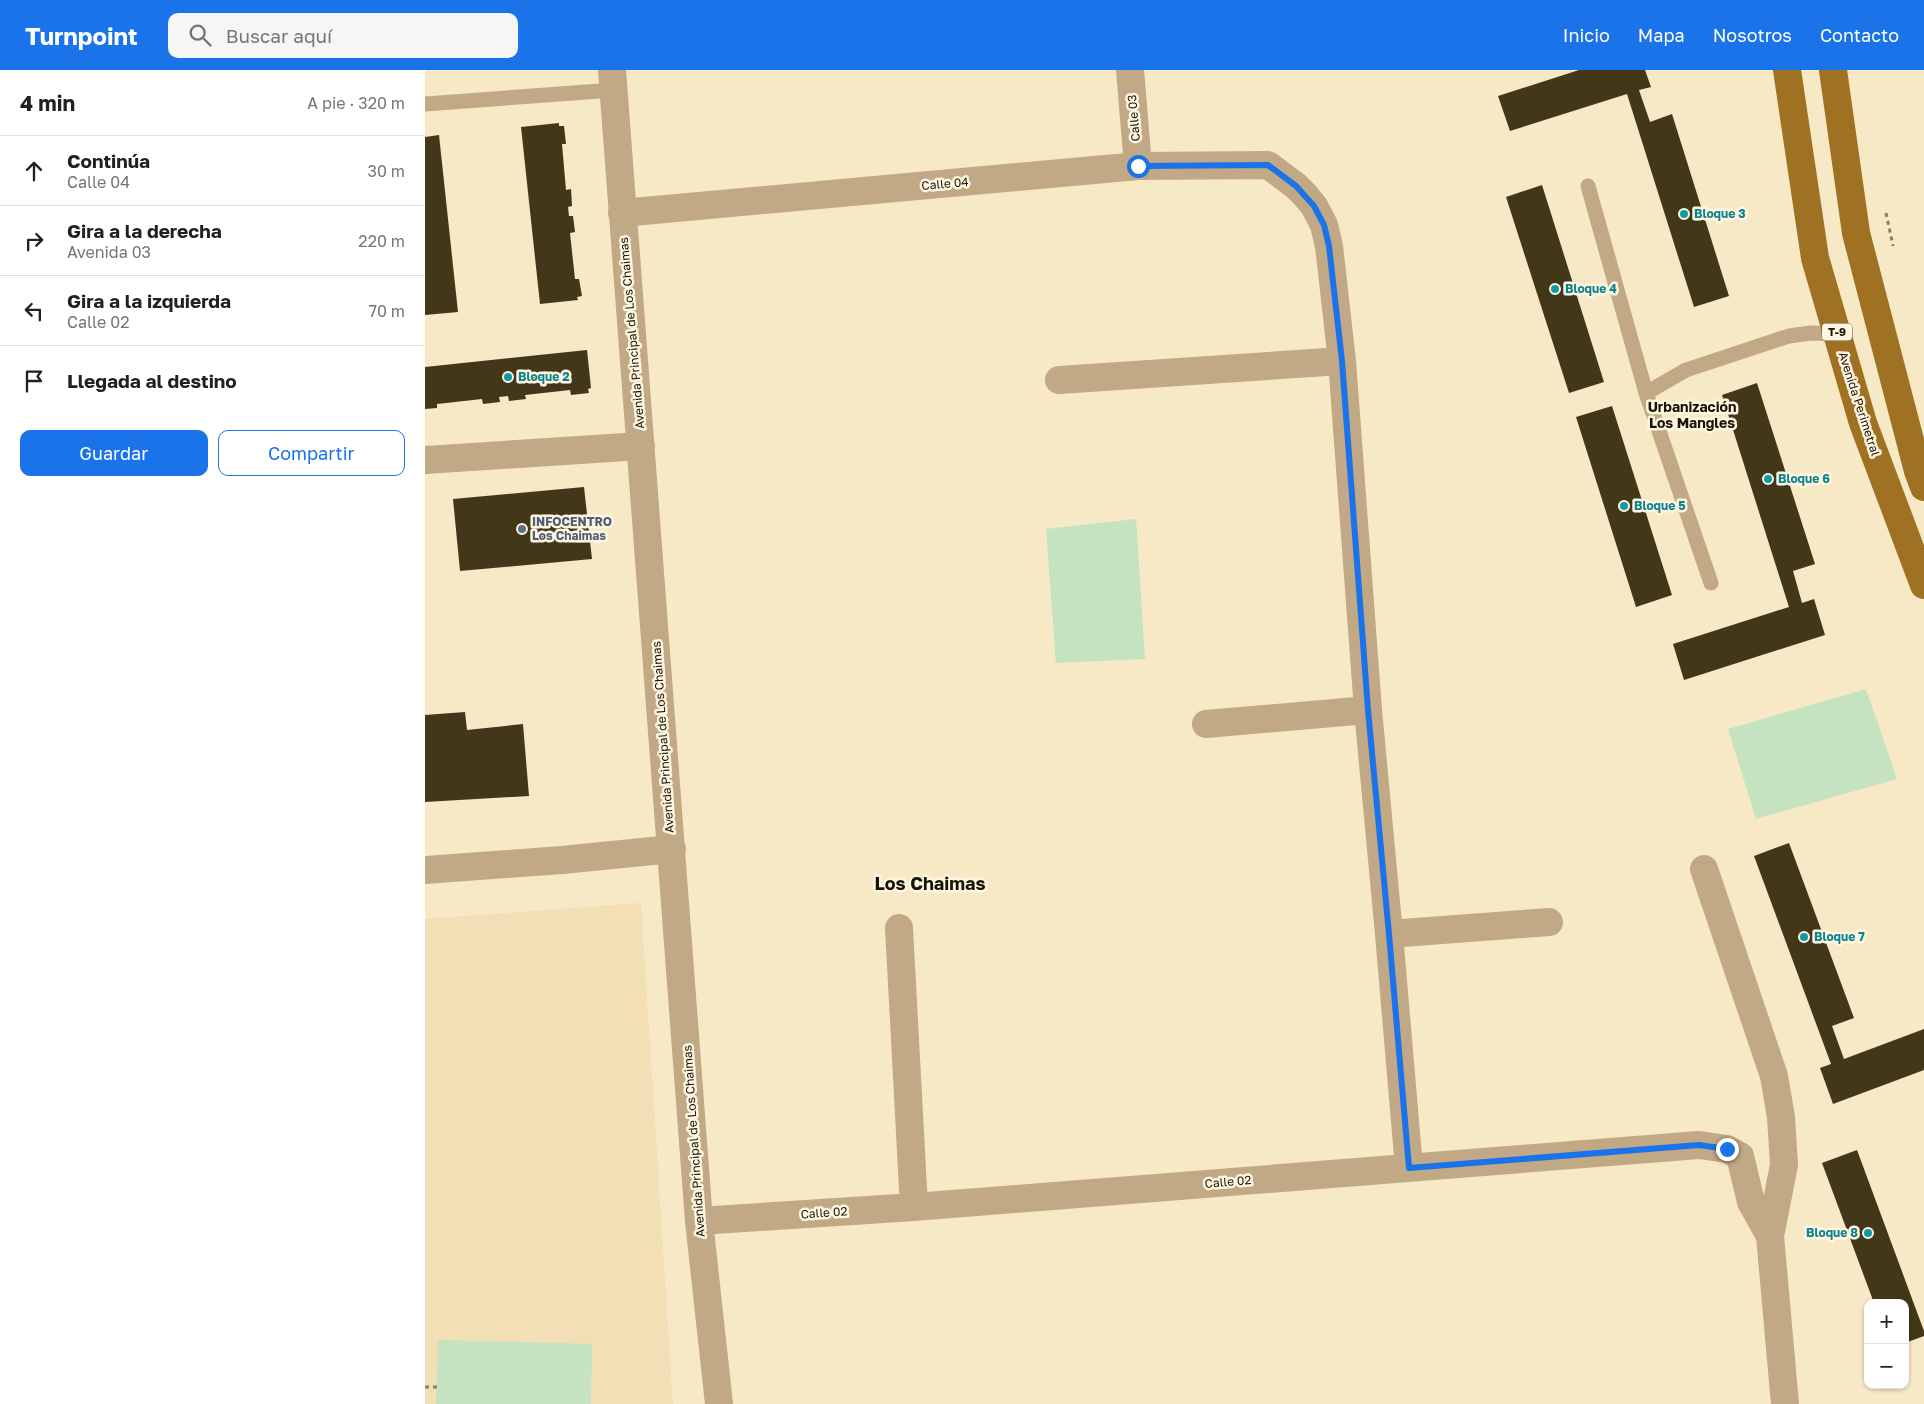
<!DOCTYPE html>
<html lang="es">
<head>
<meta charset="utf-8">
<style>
	body { margin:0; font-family:"Golos Text",sans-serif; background:#f6f6f6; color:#202124 }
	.controls { position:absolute; right:15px; bottom:15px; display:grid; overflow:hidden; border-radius:10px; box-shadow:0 1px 4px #0004 }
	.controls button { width:45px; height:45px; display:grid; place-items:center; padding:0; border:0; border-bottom:1px solid #e0e0e0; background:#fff; color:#202124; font:25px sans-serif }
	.stop { position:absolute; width:15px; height:15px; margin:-11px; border:4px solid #1a73e8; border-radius:50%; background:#fff }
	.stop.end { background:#1a73e8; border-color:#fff; box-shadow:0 1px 5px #0008 }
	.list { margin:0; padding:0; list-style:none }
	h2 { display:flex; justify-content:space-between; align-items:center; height:65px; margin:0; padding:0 20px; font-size:21px }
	h2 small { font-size:16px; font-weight:400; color:#757577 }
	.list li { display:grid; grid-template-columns:32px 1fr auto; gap:15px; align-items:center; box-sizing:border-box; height:70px; padding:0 20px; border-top:1px solid #e0e0e0 }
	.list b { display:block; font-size:19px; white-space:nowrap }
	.list p { margin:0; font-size:16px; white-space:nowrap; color:#757577 }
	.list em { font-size:16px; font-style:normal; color:#757577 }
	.actions { display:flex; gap:10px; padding:15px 20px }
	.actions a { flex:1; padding:11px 0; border:1px solid #1a73e8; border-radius:10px; text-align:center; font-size:18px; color:#1a73e8 }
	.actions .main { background:#1a73e8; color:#fff }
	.icon { flex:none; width:28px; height:28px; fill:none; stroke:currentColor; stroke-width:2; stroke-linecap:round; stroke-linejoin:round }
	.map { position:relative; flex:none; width:1499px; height:1334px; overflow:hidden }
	header { display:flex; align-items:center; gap:30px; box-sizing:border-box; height:70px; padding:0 25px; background:#1a73e8; color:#fff }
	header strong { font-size:24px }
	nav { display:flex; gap:28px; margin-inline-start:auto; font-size:18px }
	.search { width:350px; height:45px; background:#f6f6f6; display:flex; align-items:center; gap:12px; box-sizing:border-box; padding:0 18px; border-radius:10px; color:#757577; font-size:19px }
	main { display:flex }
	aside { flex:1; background:#fff }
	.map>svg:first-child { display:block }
	.built { fill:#f2dfb6 }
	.green { fill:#c5e3c0 }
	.building { fill:#43371a }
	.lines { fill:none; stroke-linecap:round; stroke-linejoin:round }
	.path { stroke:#897f67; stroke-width:3; stroke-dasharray:4 4; stroke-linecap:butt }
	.service { stroke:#c1a985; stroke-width:15 }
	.minor { stroke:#c1a985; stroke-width:28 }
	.primary { stroke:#9e7222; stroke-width:28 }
	.route { stroke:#1a73e8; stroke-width:6 }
	.culture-dot { fill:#0f9aa8; stroke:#fff6e1; stroke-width:2 }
	.service-dot { fill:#5c6f8a; stroke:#fff6e1; stroke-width:2 }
	.labels { text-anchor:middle; stroke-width:5; stroke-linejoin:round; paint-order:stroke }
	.shield { fill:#fff6e1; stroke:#5d5748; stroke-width:1 }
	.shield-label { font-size:11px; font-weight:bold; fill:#181307 }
	.street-label { font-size:12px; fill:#181307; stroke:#fff6e1 }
	.culture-label { font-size:12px; font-weight:bold; fill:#0d838f; stroke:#fff6e1; text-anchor:start }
	.service-label { font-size:12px; font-weight:bold; fill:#4e5e75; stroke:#fff6e1; text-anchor:start }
	.neighbourhood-label { font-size:14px; font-weight:bold; fill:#181307; stroke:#fff6e1 }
	.district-label { font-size:18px; font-weight:bold; fill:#181307; stroke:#fff6e1 }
</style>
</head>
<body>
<header>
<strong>Turnpoint</strong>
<div class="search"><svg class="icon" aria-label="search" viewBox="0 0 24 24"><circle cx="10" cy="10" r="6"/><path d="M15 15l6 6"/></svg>Buscar aquí</div>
<nav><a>Inicio</a><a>Mapa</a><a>Nosotros</a><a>Contacto</a></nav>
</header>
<main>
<aside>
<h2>4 min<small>A pie · 320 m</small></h2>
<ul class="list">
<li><svg class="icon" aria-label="ahead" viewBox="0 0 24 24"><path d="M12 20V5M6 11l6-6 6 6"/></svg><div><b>Continúa</b><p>Calle 04</p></div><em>30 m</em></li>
<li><svg class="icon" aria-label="right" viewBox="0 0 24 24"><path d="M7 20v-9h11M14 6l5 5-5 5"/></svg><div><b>Gira a la derecha</b><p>Avenida 03</p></div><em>220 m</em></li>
<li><svg class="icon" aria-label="left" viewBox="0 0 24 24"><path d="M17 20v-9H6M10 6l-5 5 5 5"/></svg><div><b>Gira a la izquierda</b><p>Calle 02</p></div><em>70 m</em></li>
<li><svg class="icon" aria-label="arrive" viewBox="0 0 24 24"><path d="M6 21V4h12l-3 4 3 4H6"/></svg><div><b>Llegada al destino</b></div></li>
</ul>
<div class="actions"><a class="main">Guardar</a><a>Compartir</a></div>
</aside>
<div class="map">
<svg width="1499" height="1334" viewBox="0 0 1499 1334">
	<rect width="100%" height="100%" fill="#f7e8c6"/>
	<path class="built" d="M216,833L248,1334H0V849Z"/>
	<path class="green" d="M711,449L720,589L631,593L621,459Z
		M1441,619L1472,709L1331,749L1303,659Z
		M13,1270L167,1274L166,1334H11Z"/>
	<path class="building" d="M1154,0H1220L1226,17L1214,20L1225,52L1247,44L1304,226L1269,237L1202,24L1085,61L1073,26Z
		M134,53V56H139L141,74H137L141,120L146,119L147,136L143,137L144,146H148L150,162L145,163L150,209H154L157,226L152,227L153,230L115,234L96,57Z
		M14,65L33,242L0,245V67Z
		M1117,115L1179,312L1144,323L1081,127Z
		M162,280L166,318L163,319L164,323L146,325L145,320L100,325L101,329L84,331L83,326L74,327L75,332L58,334L57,329L12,334V338L0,339V297Z
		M1332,313L1390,494L1368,501L1377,533L1389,529L1400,565L1259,610L1248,574L1364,537L1297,325Z
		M1187,336L1247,525L1211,537L1151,347Z
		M159,417L167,489L35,501L28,429Z
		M40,642L42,660L98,654L104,726L0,732V645Z
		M1364,773L1429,948L1407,956L1419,989L1499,959V1000L1408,1034L1395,998L1406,994L1329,786Z
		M1432,1080L1499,1261V1266L1480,1273V1233H1449L1397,1093Z"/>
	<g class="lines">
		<path class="path" d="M1461,143L1468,176
			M0,1317H12"/>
		<path class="service" d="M0,34L189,20
			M1163,116L1221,323L1286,513
			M1221,323L1261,300L1364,266L1386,263L1412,264"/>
		<path class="minor" d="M187,0L274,1151L294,1334
			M705,0L713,96
			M197,143L713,96L843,95L871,116L880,125L889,136L899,155L904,176L917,291L943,640L964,864L984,1098
			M634,310L917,291
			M0,390L216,376
			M781,654L943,640
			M1279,799L1349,1006L1356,1047L1359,1095L1345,1166
			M0,800L137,790L247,779
			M474,858L489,1137
			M964,864L1124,852
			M274,1151L489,1137L1274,1075L1302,1079L1315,1086L1326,1132L1345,1166L1360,1334"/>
		<path class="primary" d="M1362,0L1390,188L1438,353L1499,515
			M1408,0L1431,163L1493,401L1499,417"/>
	</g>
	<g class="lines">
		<path class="route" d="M713,96L843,95L871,116L889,136L899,155L904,176L917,291L943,640L964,864L984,1098L1274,1075L1302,1079"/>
	</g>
	<g class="culture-dot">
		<circle cx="1259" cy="144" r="5"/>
		<circle cx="1130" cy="219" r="5"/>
		<circle cx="83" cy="307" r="5"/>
		<circle cx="1343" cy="409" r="5"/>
		<circle cx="1199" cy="436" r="5"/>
		<circle cx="1379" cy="867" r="5"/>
		<circle cx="1443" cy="1163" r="5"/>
	</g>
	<circle class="service-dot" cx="97" cy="459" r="5"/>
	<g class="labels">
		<rect class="shield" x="1397" y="253.5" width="30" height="17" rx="4"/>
		<g class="shield-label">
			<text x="1412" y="266">T-9</text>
		</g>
		<g class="street-label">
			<text transform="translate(709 48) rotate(-95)" y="4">Calle 03</text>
			<text transform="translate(520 114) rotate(-5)" y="4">Calle 04</text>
			<text transform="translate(207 263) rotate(-95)" y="4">Avenida Principal de Los Chaimas</text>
			<text transform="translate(1434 334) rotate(72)" y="4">Avenida Perimetral</text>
			<text transform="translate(238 667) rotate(-94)" y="4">Avenida Principal de Los Chaimas</text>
			<text transform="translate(269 1071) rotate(-94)" y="4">Avenida Principal de Los Chaimas</text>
			<text transform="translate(803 1112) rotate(-5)" y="4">Calle 02</text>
			<text transform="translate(399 1143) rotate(-4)" y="4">Calle 02</text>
		</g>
		<g class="culture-label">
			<text x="1269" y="148">Bloque 3</text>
			<text x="1140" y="223">Bloque 4</text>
			<text x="93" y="311">Bloque 2</text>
			<text x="1353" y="413">Bloque 6</text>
			<text x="1209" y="440">Bloque 5</text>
			<text x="1389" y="871">Bloque 7</text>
			<text x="1433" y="1167" text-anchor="end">Bloque 8</text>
		</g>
		<g class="service-label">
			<text x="107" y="456">INFOCENTRO<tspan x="107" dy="14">Los Chaimas</tspan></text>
		</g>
		<g class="neighbourhood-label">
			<text x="1267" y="342">Urbanización<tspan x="1267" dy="16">Los Mangles</tspan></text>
		</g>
		<g class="district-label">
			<text x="505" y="820">Los Chaimas</text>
		</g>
	</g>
</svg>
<div class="controls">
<button>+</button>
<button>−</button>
</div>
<div class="stop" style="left:713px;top:96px"></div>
<div class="stop end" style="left:1302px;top:1079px"></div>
</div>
</main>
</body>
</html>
